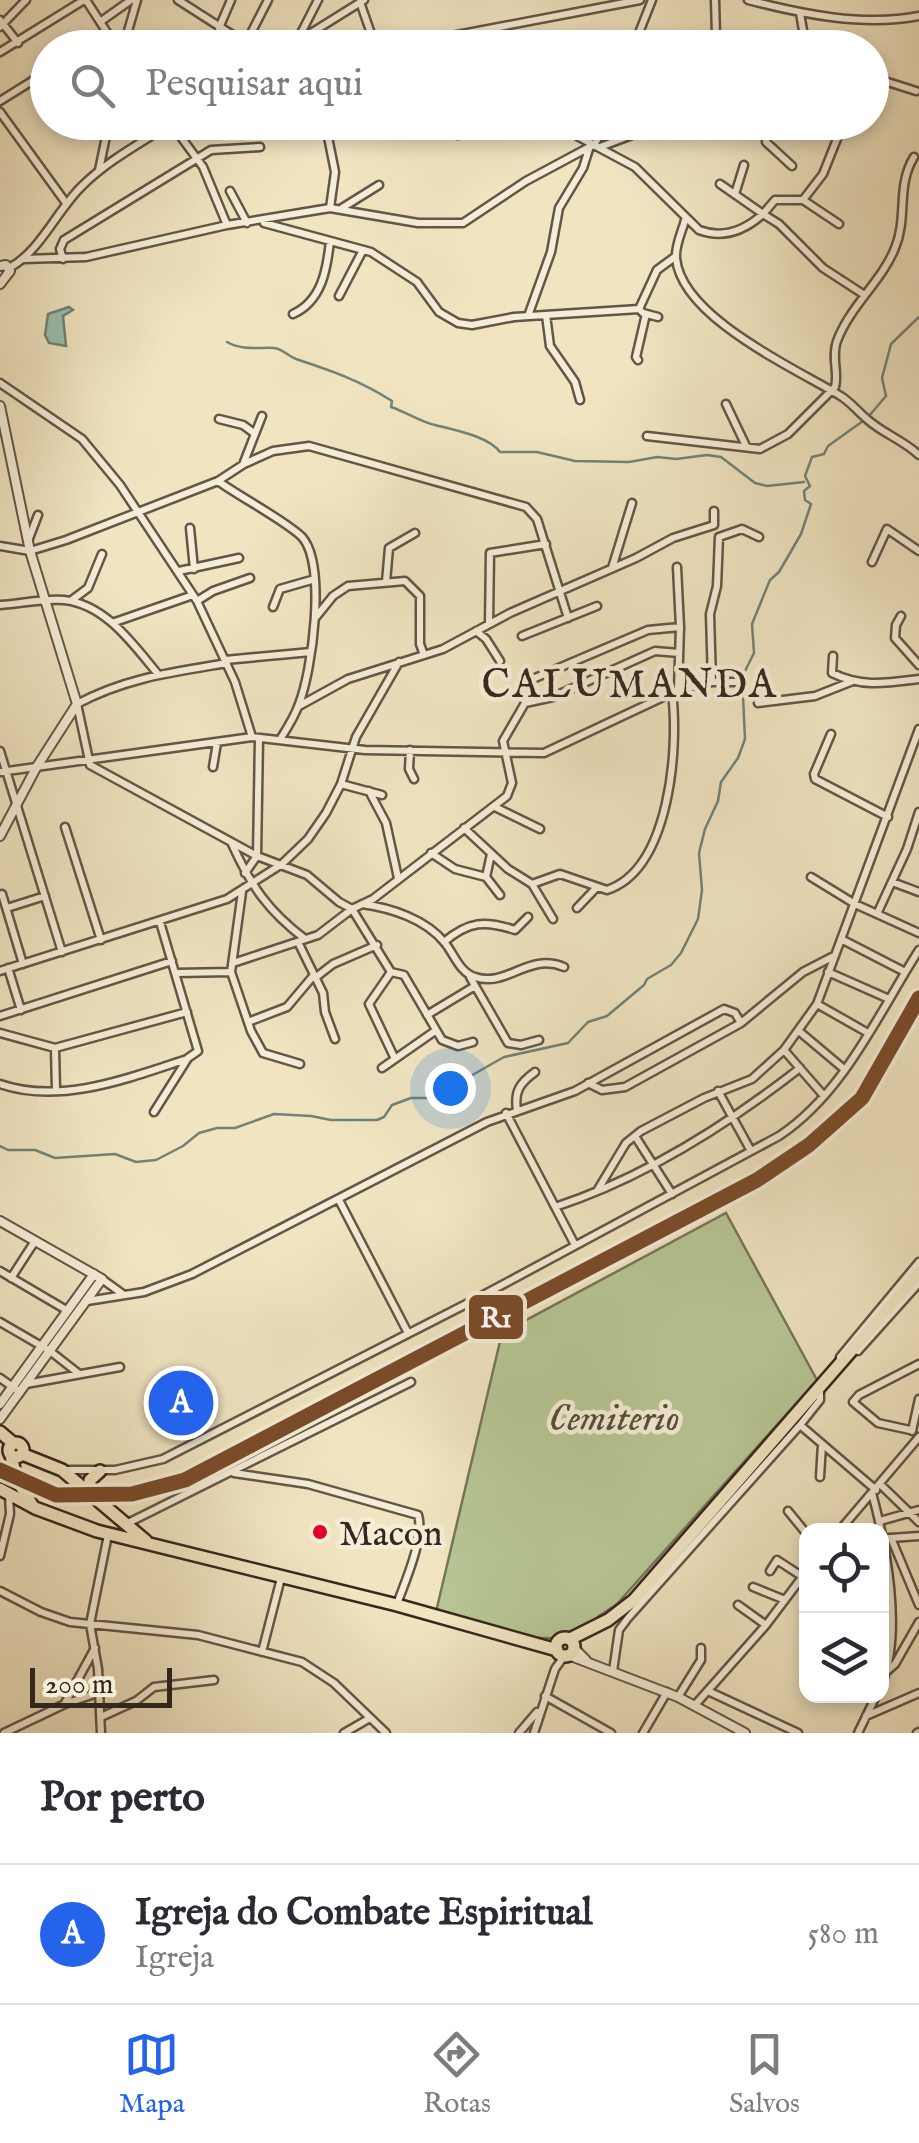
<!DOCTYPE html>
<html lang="pt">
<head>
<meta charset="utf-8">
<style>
	body { margin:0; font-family:"IM FELL English",serif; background:#f7f7f7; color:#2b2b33 }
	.controls { position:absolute; right:30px; bottom:30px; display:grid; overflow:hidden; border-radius:20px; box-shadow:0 5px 15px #0003 }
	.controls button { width:90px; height:90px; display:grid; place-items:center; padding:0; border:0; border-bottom:2px solid #e1e1e2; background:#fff; color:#2b2b33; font:50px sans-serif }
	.scale { position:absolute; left:30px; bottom:25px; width:142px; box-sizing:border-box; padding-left:10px; border:5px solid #36271d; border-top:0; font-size:28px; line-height:35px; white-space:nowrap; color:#36271d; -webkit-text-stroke:8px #f5edd7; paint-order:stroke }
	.you { position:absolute; left:450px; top:1088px; width:35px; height:35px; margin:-25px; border:8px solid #fff; border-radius:50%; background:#1a73e8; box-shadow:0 0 0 15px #1a73e833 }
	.badge { display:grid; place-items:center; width:65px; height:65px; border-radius:50%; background:#2563eb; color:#fff; font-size:32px; font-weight:700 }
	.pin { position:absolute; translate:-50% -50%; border:5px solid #fff; box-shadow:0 2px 10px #0006 }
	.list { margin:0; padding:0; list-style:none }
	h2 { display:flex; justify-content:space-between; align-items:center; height:130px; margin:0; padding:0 40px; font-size:42px }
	h2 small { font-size:32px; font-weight:400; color:#7c7c81 }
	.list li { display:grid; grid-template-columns:65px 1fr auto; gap:30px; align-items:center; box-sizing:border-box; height:140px; padding:0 40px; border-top:2px solid #e1e1e2 }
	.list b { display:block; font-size:38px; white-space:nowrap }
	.list p { margin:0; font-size:32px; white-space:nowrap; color:#7c7c81 }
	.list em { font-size:32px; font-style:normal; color:#7c7c81 }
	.icon { flex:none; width:55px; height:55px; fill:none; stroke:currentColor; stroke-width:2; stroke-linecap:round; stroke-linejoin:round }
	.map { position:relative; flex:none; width:919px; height:1733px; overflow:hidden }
	.search { position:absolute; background:#fff; box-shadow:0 5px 15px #0003; left:30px; right:30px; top:30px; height:110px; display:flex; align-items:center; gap:25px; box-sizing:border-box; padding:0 35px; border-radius:55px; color:#7c7c81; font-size:38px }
	.sheet { height:270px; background:#fff }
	nav { display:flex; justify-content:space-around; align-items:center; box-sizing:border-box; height:140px; border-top:2px solid #e1e1e2; background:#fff; font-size:28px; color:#7c7c81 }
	nav a { display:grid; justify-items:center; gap:5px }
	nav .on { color:#2563eb }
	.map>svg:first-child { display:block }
	.green { fill:#b7c595; stroke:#767659; stroke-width:2.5 }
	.water { fill:#9abfb1; stroke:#728276; stroke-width:2.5 }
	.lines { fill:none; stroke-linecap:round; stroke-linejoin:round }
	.stream { stroke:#728276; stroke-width:2.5 }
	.minor-casing { stroke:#645646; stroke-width:11 }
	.tertiary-casing { stroke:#645646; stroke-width:12 }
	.primary-casing { stroke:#36271d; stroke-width:16 }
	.minor { stroke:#f5edd7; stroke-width:6 }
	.tertiary { stroke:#f5edd7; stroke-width:8 }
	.primary { stroke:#f0e4c1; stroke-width:11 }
	.rail-1-casing { stroke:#f5edd7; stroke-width:22 }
	.rail-1 { stroke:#7a4b2a; stroke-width:15 }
	.bus-dot { fill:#e4002b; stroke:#f5edd7; stroke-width:4 }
	.labels { text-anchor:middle; stroke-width:9; stroke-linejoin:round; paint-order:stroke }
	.bus-label { font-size:36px; fill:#36271d; stroke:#f5edd7; text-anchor:start }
	.park-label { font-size:38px; font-style:italic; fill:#564e3b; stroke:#f5edd7 }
	.neighbourhood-label { font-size:40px; letter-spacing:2.5px; fill:#36271d; stroke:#f5edd7 }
	.line-badge { stroke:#f5edd7; stroke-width:4 }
	.badge-label { font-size:28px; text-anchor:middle; font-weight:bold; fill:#fff }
</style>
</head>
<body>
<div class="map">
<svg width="919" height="1733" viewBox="0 0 919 1733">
	<rect width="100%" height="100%" fill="#f0e4c1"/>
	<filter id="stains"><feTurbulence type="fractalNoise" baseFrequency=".002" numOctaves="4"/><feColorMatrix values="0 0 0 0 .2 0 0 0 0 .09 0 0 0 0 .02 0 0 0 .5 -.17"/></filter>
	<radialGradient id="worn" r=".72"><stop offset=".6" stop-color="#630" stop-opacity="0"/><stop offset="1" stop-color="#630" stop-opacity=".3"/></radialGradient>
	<path class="green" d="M726,1213L817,1380L617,1604L599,1616L608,1620L567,1638H514L435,1616L502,1333Z"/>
	<path class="water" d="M69,307L73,310L63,316L66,346L49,343L45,335L48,314Z"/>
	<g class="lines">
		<path class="stream" d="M227,342C243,351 258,347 274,348C283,349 288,356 296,359C332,371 359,380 392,401L391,407C406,412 421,422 435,425C454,430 488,436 500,452H537L575,461L629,462L657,457L676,459L707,455L721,457L755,483L767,486L804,482
			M869,416L886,396L882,378L891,344L919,317
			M0,1146L8,1150H35L55,1158L115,1154L136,1162L156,1160L183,1146L199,1133L217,1128H235L274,1114L311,1116L331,1120H377L384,1117L392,1105L411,1098H432L504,1057L568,1043L588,1022L607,1016L644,985L647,979L671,965L681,953L698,919L702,890L699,853L705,829L718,801L721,782L738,758L745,739L743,696L745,671L754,653L752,624L770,580L779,572L801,534L811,504L805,500L804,491L810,486L805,476L812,457L824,454L828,446L863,421"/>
		<g class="minor-casing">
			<path id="minor" d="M86,0L117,48
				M178,0L253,48
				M715,0L716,35L721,48
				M748,0C802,14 864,27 919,16
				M360,2L376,48
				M800,13L806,48
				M0,20L18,43
				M100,22L131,0
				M0,27L26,0
				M219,28L231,0
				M298,39L318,0
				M246,43L268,0
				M86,48L107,34
				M123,48L137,0
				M287,48L364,0
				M389,48L640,0
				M474,48L482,31
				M633,48L652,0
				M0,52L84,0
				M872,77L916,91
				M0,101L48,71
				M872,108L873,115
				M0,112L66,203
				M170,122L203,167L227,225
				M325,122L335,172L330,208
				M424,122L457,135L468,134L479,122
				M551,122L635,167L699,230C723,239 744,231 763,214L779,224L823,268L863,294
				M770,122L766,142L792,166
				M725,125L746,129L767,122
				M600,147L645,130L676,122
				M99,170L109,122
				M720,184L763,214L775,200H803L823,174L843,124
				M230,191L247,223
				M735,194L744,165
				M803,200L839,224
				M342,208L379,185
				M685,220C682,232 675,245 676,258C681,317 794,368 839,395C850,401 858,412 868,420C884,434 903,440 919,455
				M264,223L371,252L417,282L439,312L458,323L472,325L514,317L639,309
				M24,259L86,257L227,225L330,208L418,223H463L526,181L595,144L606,122
				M63,259L60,249L64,240L211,150L260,147
				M9,268C40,252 57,210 82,186C108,160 143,142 173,122
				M339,296L363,250
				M293,314C322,301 327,269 330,241
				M546,315L550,346L575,382L580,400
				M528,316L551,252L559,208L583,168L589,149
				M658,317L643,313L639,309L657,270L676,256
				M638,360L636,357L646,314
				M0,383L82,439L120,485L197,601L235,682L252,737
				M726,404L746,446
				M219,419L243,425L254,433
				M647,436L760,449L788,434L835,387C839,372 831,358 837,341C850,306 882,281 895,248C908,217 896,186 914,157
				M244,462L262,416
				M218,481C240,497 286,521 302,537C327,565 312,671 299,704C295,716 288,727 281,738
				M190,528L194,569
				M28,541L38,515
				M0,546L30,551L66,540L218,481L244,464L273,451L309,446L526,507L537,519L568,618
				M872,562L887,529L919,551
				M677,567L680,627L678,690
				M612,568L632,503
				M179,571L239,558
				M386,582L389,548L415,533
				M72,600L88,588L102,554
				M197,601L213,591L250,578
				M0,605C21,604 43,598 64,600C105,604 133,644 157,673
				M273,607L280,589L315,579
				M901,616L896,625L895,638L919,665
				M316,617L333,596L348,586L405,581L420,596V644L424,655
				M112,623L193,595
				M489,624L490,553L546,544
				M476,631L486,639L500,661
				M522,636L597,606
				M833,656L832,673C863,688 887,683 919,679
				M225,660L311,652
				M227,663C173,672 125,678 77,704L90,765L257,856L307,875L339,902L352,909L391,972L404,975L442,1040L458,1046L473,1042
				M712,682L710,614L717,586L719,537L742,529L759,537
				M525,703L522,689L528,681L648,630L680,627
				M758,703L815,696L853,681
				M299,706L348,679L443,649L510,613L636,558L673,538L714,525V511
				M831,734L814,774L815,779L888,817
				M410,750L409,769L414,779
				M0,751L62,952
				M213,767L217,743
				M0,772L252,737L365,750L544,753L678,690L712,682H735
				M341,784L382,795
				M369,791L386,823L398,878
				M495,807L540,829
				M65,827L101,940
				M464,828L508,869L532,884L560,874L607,890C670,869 679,748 672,693
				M232,844C251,886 268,911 305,939
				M431,853L455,869L486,877L500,895
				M245,873L257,856L259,738
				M486,877L491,854
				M811,877L855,904L919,933
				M892,882L919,892
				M532,884L553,919
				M242,892L231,972L251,1031L263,1053L300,1064
				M2,894L23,964
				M362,904C391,908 426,919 445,943C454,954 460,973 475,977C507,988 528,952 564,967
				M7,908L45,896
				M577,908L597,887
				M877,914L907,849L919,812
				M841,939L905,972
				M298,942L323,993L325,1012L335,1039
				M444,942C469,921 485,920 515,930L528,917
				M233,963L318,935L352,909L373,899L507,796L512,783L503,741L525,703L553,697L655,651L679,653
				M8,968L21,1010
				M0,971L227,899L282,864L308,839L326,813L341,784L356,737L399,662
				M391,972L369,1004L395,1059
				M828,972L889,999
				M176,973L231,972
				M470,977L508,1043L521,1045L539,1040
				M315,978L333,964L377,945
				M817,1004L868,1033
				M427,1015L475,986
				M0,1016L172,961
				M248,1022L287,1007L314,975
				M800,1032L844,1069
				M0,1033L55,1048L187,1012
				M55,1048L56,1091
				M784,1050L824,1096
				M382,1068L435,1031
				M588,1083L602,1090L625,1087L741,1023L803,972L832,957
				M0,1084C60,1105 129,1078 187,1059
				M718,1091L751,1151
				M517,1110C514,1091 520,1083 535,1072
				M154,1112L188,1058L198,1051L160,922
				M506,1113L575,1245
				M635,1136L672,1194
				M597,1191L626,1143L641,1131L704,1098L752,1079L784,1050L817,1004L919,729
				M339,1200L408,1333
				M555,1207C644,1178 727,1125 800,1068
				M0,1271L68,1311
				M11,1278L35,1241
				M102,1279L124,1295
				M87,1301L144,1292L192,1274L487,1122L575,1091L724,1009L735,1013L741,1023
				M0,1322L50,1351L78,1373
				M858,1351L919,1283
				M840,1357L919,1262
				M0,1378L20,1392
				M26,1384L120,1367
				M820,1388V1400L800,1425L876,1490
				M910,1430L878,1423L853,1402L859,1395L919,1364
				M912,1431L919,1399
				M66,1470H115L163,1459L476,1299L779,1136C844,1093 878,1014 919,950
				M234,1473L308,1484L418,1515C425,1537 405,1582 397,1604
				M820,1477L822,1444
				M881,1485L919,1522
				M872,1493C886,1545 903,1632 882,1683
				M788,1511L806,1533
				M880,1521L919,1510
				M126,1524L411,1382
				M840,1530L919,1437
				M884,1538H891L919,1605
				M891,1538L919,1536
				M0,1556L10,1514L9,1495
				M770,1571L777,1560L803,1577
				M753,1587L785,1600
				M0,1591L41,1612L70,1622L198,1635L302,1662L334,1683L386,1733
				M738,1605L766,1625
				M262,1652L281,1578
				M613,1671L619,1630L628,1618L800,1425
				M887,1671L895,1664L919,1622
				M708,1691L798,1733
				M545,1696L611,1733
				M678,1697L701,1660V1648
				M65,1703L95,1648
				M695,1705L766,1625L806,1572
				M866,1716L919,1693
				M101,1717L136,1701L154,1687L214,1680
				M4,1733L65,1704L100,1692
				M101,1733L98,1669L90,1624L108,1535
				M344,1733L370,1718
				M519,1733L537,1712
				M534,1733L555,1669L565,1655
				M643,1733L667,1692
				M858,1733L876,1696
				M917,1733L919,1732"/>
		</g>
		<g class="tertiary-casing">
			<path id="tertiary" d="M0,266L6,265L10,271L0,284
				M0,406L30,551L77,704L36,768L0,836
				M0,1221L102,1279L0,1419
				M0,1404L94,1274
				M574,1648L586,1660
				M568,1655L678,1697L745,1733"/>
		</g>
		<g class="primary-casing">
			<path id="primary" d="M0,1432L13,1443
				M9 1450a7 7 0 1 1 14 0a7 7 0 1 1-14 0Z
				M22,1454L62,1470L146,1541
				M11,1455L16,1478L32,1505
				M0,1489L35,1508L97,1531L397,1605L557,1650
				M89,1492L90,1480L100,1471
				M556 1647a9 9 0 1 1 18 0a9 9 0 1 1-18 0Z
				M570,1639L608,1620L634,1600L919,1273"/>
		</g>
		<use href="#minor" class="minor"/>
		<use href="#tertiary" class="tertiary"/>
		<use href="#primary" class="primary"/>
		<g class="rail-1-casing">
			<path id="rail-1" d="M0,1470L56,1495L132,1494L185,1480L757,1180L809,1145L862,1098L919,998"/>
		</g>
		<use href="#rail-1" class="rail-1"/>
	</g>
	<circle class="bus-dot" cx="320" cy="1532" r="9"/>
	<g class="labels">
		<g class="bus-label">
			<text x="339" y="1545">Macon</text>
		</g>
		<g class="park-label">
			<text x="614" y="1430">Cemiterio</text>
		</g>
		<g class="neighbourhood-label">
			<text x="630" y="697">CALUMANDA</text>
		</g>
	</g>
	<rect class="line-badge" x="467" y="1293" width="58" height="48" rx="10" fill="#7a4b2a"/>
	<g class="badge-label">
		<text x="496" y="1327">R1</text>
	</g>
	<rect width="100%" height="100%" filter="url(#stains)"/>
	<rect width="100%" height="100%" fill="url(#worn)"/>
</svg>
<div class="controls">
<button><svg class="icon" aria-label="locate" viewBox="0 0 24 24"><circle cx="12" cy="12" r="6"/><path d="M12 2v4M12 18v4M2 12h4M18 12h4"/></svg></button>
<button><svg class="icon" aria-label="layers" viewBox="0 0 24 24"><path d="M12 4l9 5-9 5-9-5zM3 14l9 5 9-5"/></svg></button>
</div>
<div class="scale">200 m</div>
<div class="you"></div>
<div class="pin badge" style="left:181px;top:1403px">A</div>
<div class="search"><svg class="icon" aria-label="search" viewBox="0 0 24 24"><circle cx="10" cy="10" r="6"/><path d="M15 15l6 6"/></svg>Pesquisar aqui</div>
</div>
<section class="sheet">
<h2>Por perto<small></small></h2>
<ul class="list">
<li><span class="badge">A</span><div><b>Igreja do Combate Espiritual</b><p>Igreja</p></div><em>580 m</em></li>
</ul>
</section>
<nav>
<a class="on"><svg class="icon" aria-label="map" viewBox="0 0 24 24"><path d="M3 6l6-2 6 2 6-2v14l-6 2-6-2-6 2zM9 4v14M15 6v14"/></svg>Mapa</a>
<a><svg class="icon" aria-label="directions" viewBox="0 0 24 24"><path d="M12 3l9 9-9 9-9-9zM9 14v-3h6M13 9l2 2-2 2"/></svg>Rotas</a>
<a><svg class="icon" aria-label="saved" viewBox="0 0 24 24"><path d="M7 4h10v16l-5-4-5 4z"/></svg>Salvos</a>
</nav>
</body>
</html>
